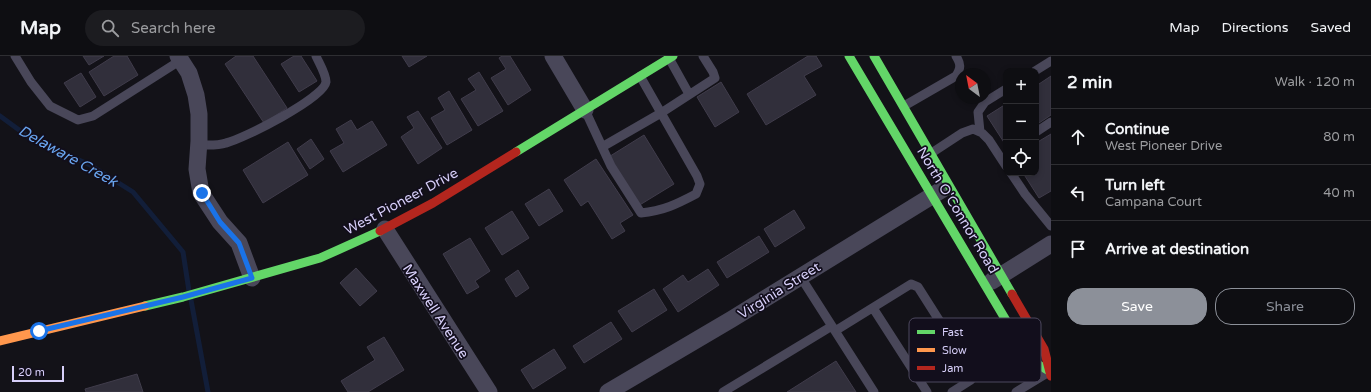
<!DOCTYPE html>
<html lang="en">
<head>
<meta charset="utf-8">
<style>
	body { margin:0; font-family:"Varela Round",sans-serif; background:#1c1c20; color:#f1f3f6 }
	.controls { position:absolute; right:12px; top:12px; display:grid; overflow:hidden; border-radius:8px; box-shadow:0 2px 6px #0003 }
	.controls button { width:36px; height:36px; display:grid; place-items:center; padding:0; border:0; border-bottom:1px solid #2e2e32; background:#0e0e12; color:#f1f3f6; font:20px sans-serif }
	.compass { position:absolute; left:955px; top:12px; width:36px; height:36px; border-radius:50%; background:#0e0e12; box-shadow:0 2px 6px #0003; rotate:328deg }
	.scale { position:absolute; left:12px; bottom:10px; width:52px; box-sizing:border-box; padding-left:4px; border:2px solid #d7cff9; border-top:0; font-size:11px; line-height:14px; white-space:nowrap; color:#d7cff9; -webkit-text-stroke:3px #120e1c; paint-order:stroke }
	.stop { position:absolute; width:12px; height:12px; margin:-9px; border:3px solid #1a73e8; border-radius:50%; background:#fff }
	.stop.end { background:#1a73e8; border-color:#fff; box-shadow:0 1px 4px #0008 }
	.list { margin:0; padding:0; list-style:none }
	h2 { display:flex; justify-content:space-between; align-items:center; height:52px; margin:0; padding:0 16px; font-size:17px }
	h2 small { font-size:13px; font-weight:400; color:#9b9c9f }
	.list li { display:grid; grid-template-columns:26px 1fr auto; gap:12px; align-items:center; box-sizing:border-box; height:56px; padding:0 16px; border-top:1px solid #2e2e32 }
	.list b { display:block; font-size:15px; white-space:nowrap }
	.list p { margin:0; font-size:13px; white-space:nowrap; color:#9b9c9f }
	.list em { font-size:13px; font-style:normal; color:#9b9c9f }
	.actions { display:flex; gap:8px; padding:12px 16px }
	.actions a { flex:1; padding:9px 0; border:1px solid #8c9099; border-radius:16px; text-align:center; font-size:14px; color:#8c9099 }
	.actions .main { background:#8c9099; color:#fff }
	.icon { flex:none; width:22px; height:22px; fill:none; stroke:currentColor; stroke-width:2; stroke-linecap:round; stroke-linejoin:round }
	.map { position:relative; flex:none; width:1051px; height:336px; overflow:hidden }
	header { display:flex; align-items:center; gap:24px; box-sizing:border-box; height:56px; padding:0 20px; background:#0e0e12; border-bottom:1px solid #2e2e32 }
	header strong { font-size:19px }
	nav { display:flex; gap:22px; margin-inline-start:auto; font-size:14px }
	.search { width:280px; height:36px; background:#1c1c20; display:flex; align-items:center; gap:10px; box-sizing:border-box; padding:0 14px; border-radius:22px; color:#9b9c9f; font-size:15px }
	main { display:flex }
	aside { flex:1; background:#0e0e12 }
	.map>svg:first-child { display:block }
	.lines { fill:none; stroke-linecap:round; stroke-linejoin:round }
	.stream { stroke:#121e39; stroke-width:5 }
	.building { fill:#312f3b; stroke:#403c4b }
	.lane { stroke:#494759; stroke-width:9 }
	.street { stroke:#494759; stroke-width:17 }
	.fast { stroke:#63d668; stroke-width:9 }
	.slow { stroke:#ff974d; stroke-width:9 }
	.jam { stroke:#b3261e; stroke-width:9 }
	.route { stroke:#1a73e8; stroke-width:5 }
	.labels { text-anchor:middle; stroke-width:3.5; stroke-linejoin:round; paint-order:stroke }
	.street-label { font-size:14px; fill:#d7cff9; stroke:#120e1c }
	.water-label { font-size:15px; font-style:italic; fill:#68a4ee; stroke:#120e1c }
	.key { fill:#120e1c; stroke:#4d485e; stroke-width:1 }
	.key-label { font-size:11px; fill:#d7cff9 }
</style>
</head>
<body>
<header>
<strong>Map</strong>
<div class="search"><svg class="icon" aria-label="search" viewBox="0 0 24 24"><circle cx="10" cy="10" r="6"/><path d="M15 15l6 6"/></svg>Search here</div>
<nav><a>Map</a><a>Directions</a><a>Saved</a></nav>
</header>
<main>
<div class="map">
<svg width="1051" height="336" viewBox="0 0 1051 336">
	<rect width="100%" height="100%" fill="#131218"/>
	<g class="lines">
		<path class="stream" d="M0,60L30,82L90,109L133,136L183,196L189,235
			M191,244L208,336"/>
	</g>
	<path class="building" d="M83,0H104L89,9Z
		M114,0H127L138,19L104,40L89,16Z
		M236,0H253L287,52L264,67L225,8Z
		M294,0H301L317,25L299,36L281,8Z
		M402,0H427L409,11Z
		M502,0H510L531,34L508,49L491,22L506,13L499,2Z
		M808,0H816L822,10L804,20L816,39L766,69L747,38Z
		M479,16L503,55L478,70L461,43L476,34L468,23Z
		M81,17L96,41L80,51L64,27Z
		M1051,20V59L1036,69V30Z
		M721,26L739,56L715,71L697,41Z
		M449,35L472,74L447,89L431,62L445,54L438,42Z
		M1006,48V87L1005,88L987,60Z
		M418,55L442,92L418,108L401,81L414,72L407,61Z
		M351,64L357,74L372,65L387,89L343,116L330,95L344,87L336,73Z
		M1051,78V135L1039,142L1023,117H1036V87Z
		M644,79L674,128L638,150L607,102Z
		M311,83L324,103L310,113L297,93Z
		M288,86L308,119L263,147L243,114Z
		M596,103L633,159L620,167L625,175L612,183L588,145L581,150L564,124Z
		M549,133L563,155L539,170L525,148Z
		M794,154L805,172L775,191L764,173Z
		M512,155L529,182L502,199L485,172Z
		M759,180L769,196L727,222L717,206Z
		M470,182L490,215L475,225L479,231L467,238L443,198Z
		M356,212L377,235L360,250L340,227Z
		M708,213L719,229L678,256L663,233L683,219L688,226Z
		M518,214L529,232L516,241L505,223Z
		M654,233L667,254L632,276L618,255Z
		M611,266L622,283L584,307L573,290Z
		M384,281L404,314L368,336H348L341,325L375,304L367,291Z
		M554,293L566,312L533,333L521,314Z
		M836,305L856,336H787Z
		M137,318L143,336H86L85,333Z"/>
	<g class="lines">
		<path class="lane" d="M15,0L31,26L50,50L78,64L93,60L181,4
			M669,2L689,38
			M1035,15L1051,5
			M904,50L956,20C961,12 961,8 956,0
			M585,54L611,110L641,157C663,155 677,148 696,138L700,128L697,120L640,20
			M980,76L978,56L985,46L1006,33
			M1036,76L1051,66
			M199,89C208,89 217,90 226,87C243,83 324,42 326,26C326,18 319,7 316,0
			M602,91L661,57L715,22L713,16L703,0
			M930,98L962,77L973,73L982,77L989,84L1006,110
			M1011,117L1025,138L1051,170
			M800,220L874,336
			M873,252L927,336
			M835,275L911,228L918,231L972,316L971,324L952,336
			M723,336L832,270
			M1016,336L1049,316"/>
		<path class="street" d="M178,0L189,17L196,39L199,58V85L197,113L201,137L220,166L239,187L252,222
			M553,0L585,54
			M385,173L489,336
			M992,225L1051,188
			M608,336L732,263L943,133"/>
		<path class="fast" d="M849,0L1029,303L1049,315
			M874,0L1012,238
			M516,96L673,0
			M145,250L183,241L320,202L380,175"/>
		<path class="slow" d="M0,285L145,250"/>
		<path class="jam" d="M380,175L433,147L516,96
			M1012,238L1044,293L1051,320"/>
	</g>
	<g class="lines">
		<path class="route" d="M39,275L183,241L252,222L239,187L220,166L202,137"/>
	</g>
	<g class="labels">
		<g class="street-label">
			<text transform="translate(401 145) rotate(-28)" y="5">West Pioneer Drive</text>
			<text transform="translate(958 154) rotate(59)" y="5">North O'Connor Road</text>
			<text transform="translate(779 234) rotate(-32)" y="5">Virginia Street</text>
			<text transform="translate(436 255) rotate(57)" y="5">Maxwell Avenue</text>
		</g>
		<g class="water-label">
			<text transform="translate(68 100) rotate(29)" y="5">Delaware Creek</text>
		</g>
	</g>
	<rect x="909" y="262" width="132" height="64" rx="6" class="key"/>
	<rect x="917" y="274" width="18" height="4" fill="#63d668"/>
	<rect x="917" y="292" width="18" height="4" fill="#ff974d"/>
	<rect x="917" y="310" width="18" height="4" fill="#b3261e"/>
	<g class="key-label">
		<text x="942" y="280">Fast</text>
		<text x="942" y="298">Slow</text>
		<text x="942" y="316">Jam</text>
	</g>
</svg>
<div class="controls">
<button>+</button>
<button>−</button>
<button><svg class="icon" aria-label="locate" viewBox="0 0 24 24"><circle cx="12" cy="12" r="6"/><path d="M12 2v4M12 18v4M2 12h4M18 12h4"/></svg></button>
</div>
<svg class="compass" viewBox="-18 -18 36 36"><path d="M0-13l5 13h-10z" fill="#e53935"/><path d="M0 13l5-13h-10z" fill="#9b9c9f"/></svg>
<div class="scale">20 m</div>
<div class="stop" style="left:39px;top:275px"></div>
<div class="stop end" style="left:202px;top:137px"></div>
</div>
<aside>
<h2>2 min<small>Walk · 120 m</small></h2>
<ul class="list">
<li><svg class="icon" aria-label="ahead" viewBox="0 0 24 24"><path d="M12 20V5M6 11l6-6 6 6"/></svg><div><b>Continue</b><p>West Pioneer Drive</p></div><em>80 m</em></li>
<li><svg class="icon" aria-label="left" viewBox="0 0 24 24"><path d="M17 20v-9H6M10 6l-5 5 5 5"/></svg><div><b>Turn left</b><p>Campana Court</p></div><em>40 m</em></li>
<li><svg class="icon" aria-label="arrive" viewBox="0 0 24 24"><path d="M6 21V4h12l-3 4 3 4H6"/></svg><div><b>Arrive at destination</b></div></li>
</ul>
<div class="actions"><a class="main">Save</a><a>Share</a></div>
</aside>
</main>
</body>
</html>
